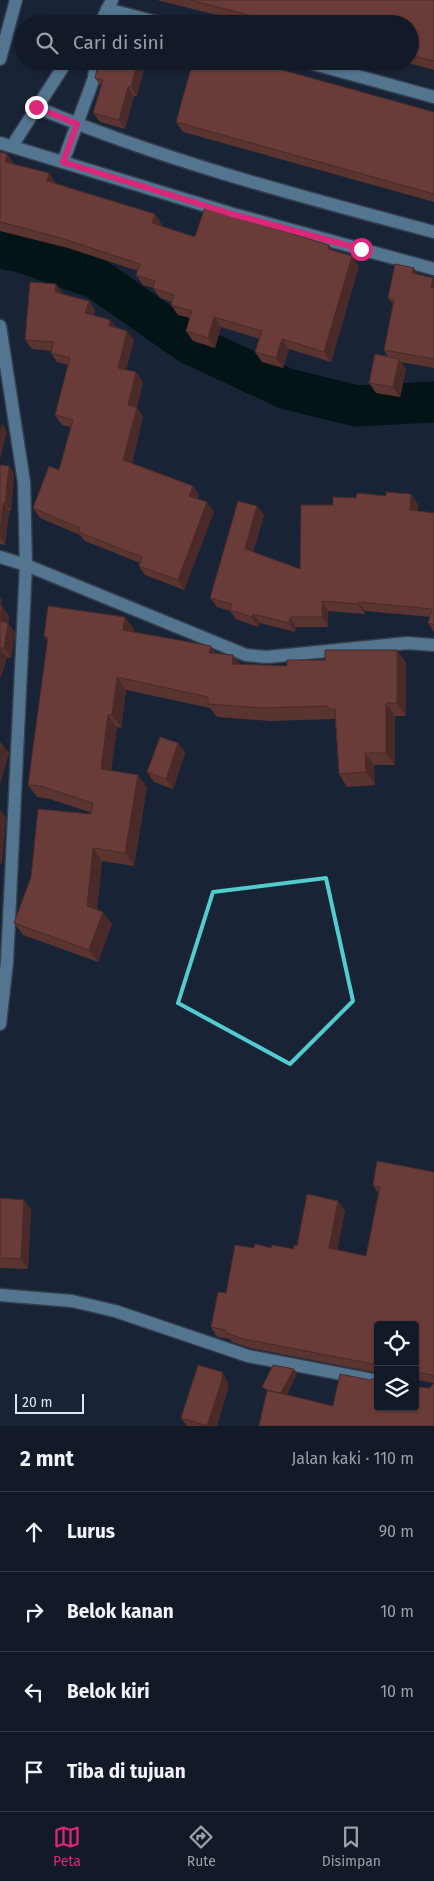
<!DOCTYPE html>
<html lang="id">
<head>
<meta charset="utf-8">
<style>
	body { margin:0; font-family:"Fira Sans",sans-serif; background:#1b2330; color:#f1f3f6 }
	.controls { position:absolute; right:15px; bottom:15px; display:grid; overflow:hidden; border-radius:5px; box-shadow:0 1px 4px #0004 }
	.controls button { width:45px; height:45px; display:grid; place-items:center; padding:0; border:0; border-bottom:1px solid #313845; background:#121a28; color:#f1f3f6; font:25px sans-serif }
	.scale { position:absolute; left:15px; bottom:12px; width:69px; box-sizing:border-box; padding-left:5px; border:2px solid #dde4f0; border-top:0; font-size:14px; line-height:18px; white-space:nowrap; color:#dde4f0; -webkit-text-stroke:4px #182335; paint-order:stroke }
	.stop { position:absolute; width:15px; height:15px; margin:-11px; border:4px solid #db2777; border-radius:50%; background:#fff }
	.stop.end { background:#db2777; border-color:#fff; box-shadow:0 1px 5px #0008 }
	.list { margin:0; padding:0; list-style:none }
	h2 { display:flex; justify-content:space-between; align-items:center; height:65px; margin:0; padding:0 20px; font-size:21px }
	h2 small { font-size:16px; font-weight:400; color:#9ca1a8 }
	.list li { display:grid; grid-template-columns:32px 1fr auto; gap:15px; align-items:center; box-sizing:border-box; height:80px; padding:0 20px; border-top:1px solid #313845 }
	.list b { display:block; font-size:19px; white-space:nowrap }
	.list em { font-size:16px; font-style:normal; color:#9ca1a8 }
	.icon { flex:none; width:28px; height:28px; fill:none; stroke:currentColor; stroke-width:2; stroke-linecap:round; stroke-linejoin:round }
	.map { position:relative; flex:none; width:434px; height:1426px; overflow:hidden }
	.search { position:absolute; background:#121a28; box-shadow:0 1px 4px #0004; left:15px; right:15px; top:15px; height:55px; display:flex; align-items:center; gap:12px; box-sizing:border-box; padding:0 18px; border-radius:28px; color:#9ca1a8; font-size:19px }
	.sheet { height:385px; background:#121a28 }
	nav { display:flex; justify-content:space-around; align-items:center; box-sizing:border-box; height:70px; border-top:1px solid #313845; background:#121a28; font-size:14px; color:#9ca1a8 }
	nav a { display:grid; justify-items:center; gap:2px }
	nav .on { color:#db2777 }
	.map>svg:first-child { display:block }
	.lines { fill:none; stroke-linecap:round; stroke-linejoin:round }
	.river { stroke:#021415; stroke-width:41 }
	.minor-casing { stroke:#343e4f; stroke-width:15 }
	.minor { stroke:#53758f; stroke-width:12 }
	.wall { fill:#5a3431 }
	.shaded-wall { fill:#4a2a28 }
	.building { fill:#693c39; stroke:#4a2a28 }
	.route { stroke:#db2777; stroke-width:6 }
	.marked { fill:none; stroke:#52cdcd; stroke-width:4; stroke-linejoin:round }
</style>
</head>
<body>
<div class="map">
<svg width="434" height="1426" viewBox="0 0 434 1426">
	<rect width="100%" height="100%" fill="#182335"/>
	<g class="lines">
		<path class="river" d="M0,248L21,252L97,279L190,344L287,389L357,406L434,402"/>
		<g class="minor-casing">
			<path id="minor" d="M107,9L164,24
				M100,24L112,0
				M0,59L16,0
				M303,61L434,97
				M36,107C164,161 299,196 434,232
				M0,143L233,214L434,269
				M12,146L67,61
				M63,162L94,78L96,61
				M0,326L24,482L26,565L7,962L0,1024
				M0,557L26,565L246,655L267,657L407,643L434,645
				M0,1295L72,1301L115,1311L248,1356L378,1381"/>
		</g>
		<use href="#minor" class="minor"/>
	</g>
	<path class="wall" d="M157,0H434V70L401,61H410V24H252Z
		M99,61H146L137,96H134L125,129L100,122L93,113L101,86L95,78Z
		M434,112V202L183,132L176,122Z
		M0,152L7,154L14,164L56,183L162,224L161,226L195,237L333,251L359,266L331,362L289,349L283,368L262,362L255,352L260,339L221,327L215,348L193,341L186,331L190,318L178,315L171,305L172,302L160,298L153,288L143,285L136,275L138,271L68,248L0,231Z
		M418,274L433,278L434,279V368L401,362L406,369L400,397L376,393L369,383L388,357L384,350L393,304L388,298Z
		M56,284L62,294L89,301L95,310L94,315L116,327L127,331L134,340L126,370L136,372L143,382L137,407L143,417L132,463L193,486L199,495L198,499L214,512L184,590L145,575L139,566L140,563L85,541L80,535L40,518L33,508L59,470L71,427L62,425L55,415L68,365L57,362L51,353V351L32,349L25,340Z
		M0,465L14,474L11,511H9L5,545L0,544Z
		M418,504L417,511L434,513V632L428,623L430,617L365,611V614L328,611V627H296L295,632L260,623L258,627L236,619L230,611L217,607L210,598L257,506L264,515L253,552L300,569L333,505Z
		M0,597L2,600L1,606H2L9,616L8,623L15,633L11,658L7,657L1,677L0,676Z
		M134,629V632L216,653L233,655L240,664L287,666L406,662V716H395V765H374L375,785L347,787L339,774L335,719L271,721L217,717L210,708L126,690L121,728L117,727L111,770L147,787L134,866L102,861L97,909L112,924L98,962L23,935L14,923L92,813L50,799L37,797L28,785L48,641L44,636Z
		M178,743L185,753L173,789L154,782L147,772Z
		M434,1172V1383L415,1380V1325H378V1373L250,1348L232,1342L230,1339L217,1337L211,1327L226,1293L254,1248H271L294,1249L338,1201L345,1210L337,1250L366,1256L378,1193L373,1185Z
		M0,1198L31,1209L28,1269L0,1268Z
		M222,1372L228,1382V1389L217,1426H187L181,1418Z"/>
	<path class="shaded-wall" d="M138,61H146L137,96L131,87Z
		M128,87L134,96L125,129L119,120Z
		M7,154L14,164L12,172L5,162Z
		M49,173L56,183L47,181Z
		M155,214L162,224L159,233L152,223Z
		M329,245L336,255L328,249Z
		M352,256L359,266L331,362L324,352Z
		M414,268L420,278L412,273Z
		M433,278L434,279V292L431,287Z
		M56,284L62,293L61,302L55,292Z
		M89,301L95,310L92,323L85,313Z
		M214,317L221,327L215,348L208,338Z
		M110,320L117,329L109,326Z
		M127,331L134,340L124,377L118,368Z
		M282,339L289,349L283,368L276,358Z
		M399,359L406,369L400,397L393,387Z
		M136,372L143,382L135,415L128,405Z
		M137,407L143,417L130,469L123,460Z
		M2,423L7,431L0,460V430Z
		M9,466L14,474L11,511L5,503Z
		M193,486L199,495L196,505L189,496Z
		M411,494L418,504L417,519L410,510Z
		M207,502L214,512L184,590L178,580Z
		M3,503L9,511L5,545L0,537Z
		M257,506L264,515L251,559L245,549Z
		M0,597L2,600L0,614Z
		M322,601L328,611V627L322,617Z
		M358,602L365,611V614L358,604Z
		M2,606L9,616L8,623L15,633L11,658L4,648L0,622Z
		M253,614L260,623L258,627L252,617Z
		M125,617L134,629L132,642L123,630Z
		M290,617L296,627L295,632L289,623Z
		M211,646L220,659L209,653Z
		M0,648L7,657L1,677L0,675Z
		M397,650L406,662V716L397,703Z
		M233,655L242,668L232,664Z
		M117,677L126,690L121,728L112,715Z
		M386,703L395,716V765L386,753Z
		M108,715L117,727L110,781L101,769Z
		M178,743L185,753L173,789L166,779Z
		M2,744L9,753L0,785V751Z
		M365,753L374,765L375,785L366,772Z
		M138,775L147,787L134,866L125,853Z
		M0,809L6,818L2,865L0,862Z
		M93,848L102,861L96,919L87,906Z
		M103,912L112,924L98,962L89,950Z
		M24,1200L31,1209L28,1269L21,1259Z
		M338,1201L345,1210L336,1258L329,1248Z
		M294,1369L297,1374L284,1401L280,1396Z
		M222,1372L228,1382V1389L217,1426H207Z"/>
	<path class="building" d="M190,0H434V61L410,55V24H284Z
		M111,19L130,24H109Z
		M99,61H138L131,87H128L119,120L93,113L103,80L95,78Z
		M193,61H250L434,112V194L176,122Z
		M0,152L7,154L5,162L49,173L47,181L155,214L152,223L195,237L205,207L329,245L328,249L352,256L324,352L282,339L276,358L255,352L262,331L214,317L208,338L186,331L192,311L171,305L174,295L153,288L155,281L136,275L140,264L61,238L0,222Z
		M395,264L414,268L412,273L433,278L431,287L434,288V359L384,350L394,300L388,298Z
		M30,282L56,284L55,292L89,301L85,313L110,320L109,326L127,331L118,368L136,372L128,405L137,407L123,460L193,486L189,496L207,502L178,580L139,566L142,557L78,532L80,528L33,508L49,466L59,470L73,420L55,415L70,358L51,353L53,342L25,340Z
		M375,354L399,359L393,387L369,383Z
		M0,465L9,466L5,503H3L0,534Z
		M386,492L411,494L410,510L434,513V625L428,623L432,609L358,602V604L322,601V617H290L289,623L253,614L252,617L230,610L232,604L210,598L238,501L257,506L245,549L300,569L301,505H333V497L356,498L357,493L386,496Z
		M0,606H2L0,619Z
		M48,606L125,617L123,630L211,646L209,653L233,655L232,664L287,666V660H325V650H397V703H386V753H365L366,772L339,774L335,709H328V706L262,708L208,704V697L117,677L112,715H108L101,769L138,775L125,853L93,848L87,906L103,912L89,950L14,923L31,877L38,809L91,814L93,803L41,786L28,785L48,637L44,636Z
		M0,621L8,623L4,648H0Z
		M160,737L178,743L166,779L147,772Z
		M0,743L2,744L0,751Z
		M377,1161L434,1172V1378L433,1375L415,1372V1325H378V1368L373,1364L244,1339L226,1333V1330L211,1327L218,1292L226,1293L235,1245L254,1248L255,1244L271,1248L272,1245L294,1249V1245L297,1246L307,1194L338,1201L329,1248L366,1256L380,1187L373,1185Z
		M0,1198L24,1200L21,1259L0,1258Z
		M198,1365L222,1372V1380L207,1426L181,1418Z
		M273,1365L294,1369L281,1393L269,1391L262,1387Z
		M340,1374L370,1380L378,1377V1407H415V1387L430,1388L434,1383V1426H259L267,1390L333,1406Z"/>
	<g class="lines">
		<path class="route" d="M36,107L77,124L63,162L232,214L361,249"/>
	</g>
	<path class="marked" d="M326,878L353,1001L290,1064L178,1003L213,892Z"/>
</svg>
<div class="controls">
<button><svg class="icon" aria-label="locate" viewBox="0 0 24 24"><circle cx="12" cy="12" r="6"/><path d="M12 2v4M12 18v4M2 12h4M18 12h4"/></svg></button>
<button><svg class="icon" aria-label="layers" viewBox="0 0 24 24"><path d="M12 4l9 5-9 5-9-5zM3 14l9 5 9-5"/></svg></button>
</div>
<div class="scale">20 m</div>
<div class="stop" style="left:361px;top:249px"></div>
<div class="stop end" style="left:36px;top:107px"></div>
<div class="search"><svg class="icon" aria-label="search" viewBox="0 0 24 24"><circle cx="10" cy="10" r="6"/><path d="M15 15l6 6"/></svg>Cari di sini</div>
</div>
<section class="sheet">
<h2>2 mnt<small>Jalan kaki · 110 m</small></h2>
<ul class="list">
<li><svg class="icon" aria-label="ahead" viewBox="0 0 24 24"><path d="M12 20V5M6 11l6-6 6 6"/></svg><div><b>Lurus</b></div><em>90 m</em></li>
<li><svg class="icon" aria-label="right" viewBox="0 0 24 24"><path d="M7 20v-9h11M14 6l5 5-5 5"/></svg><div><b>Belok kanan</b></div><em>10 m</em></li>
<li><svg class="icon" aria-label="left" viewBox="0 0 24 24"><path d="M17 20v-9H6M10 6l-5 5 5 5"/></svg><div><b>Belok kiri</b></div><em>10 m</em></li>
<li><svg class="icon" aria-label="arrive" viewBox="0 0 24 24"><path d="M6 21V4h12l-3 4 3 4H6"/></svg><div><b>Tiba di tujuan</b></div></li>
</ul>
</section>
<nav>
<a class="on"><svg class="icon" aria-label="map" viewBox="0 0 24 24"><path d="M3 6l6-2 6 2 6-2v14l-6 2-6-2-6 2zM9 4v14M15 6v14"/></svg>Peta</a>
<a><svg class="icon" aria-label="directions" viewBox="0 0 24 24"><path d="M12 3l9 9-9 9-9-9zM9 14v-3h6M13 9l2 2-2 2"/></svg>Rute</a>
<a><svg class="icon" aria-label="saved" viewBox="0 0 24 24"><path d="M7 4h10v16l-5-4-5 4z"/></svg>Disimpan</a>
</nav>
</body>
</html>
